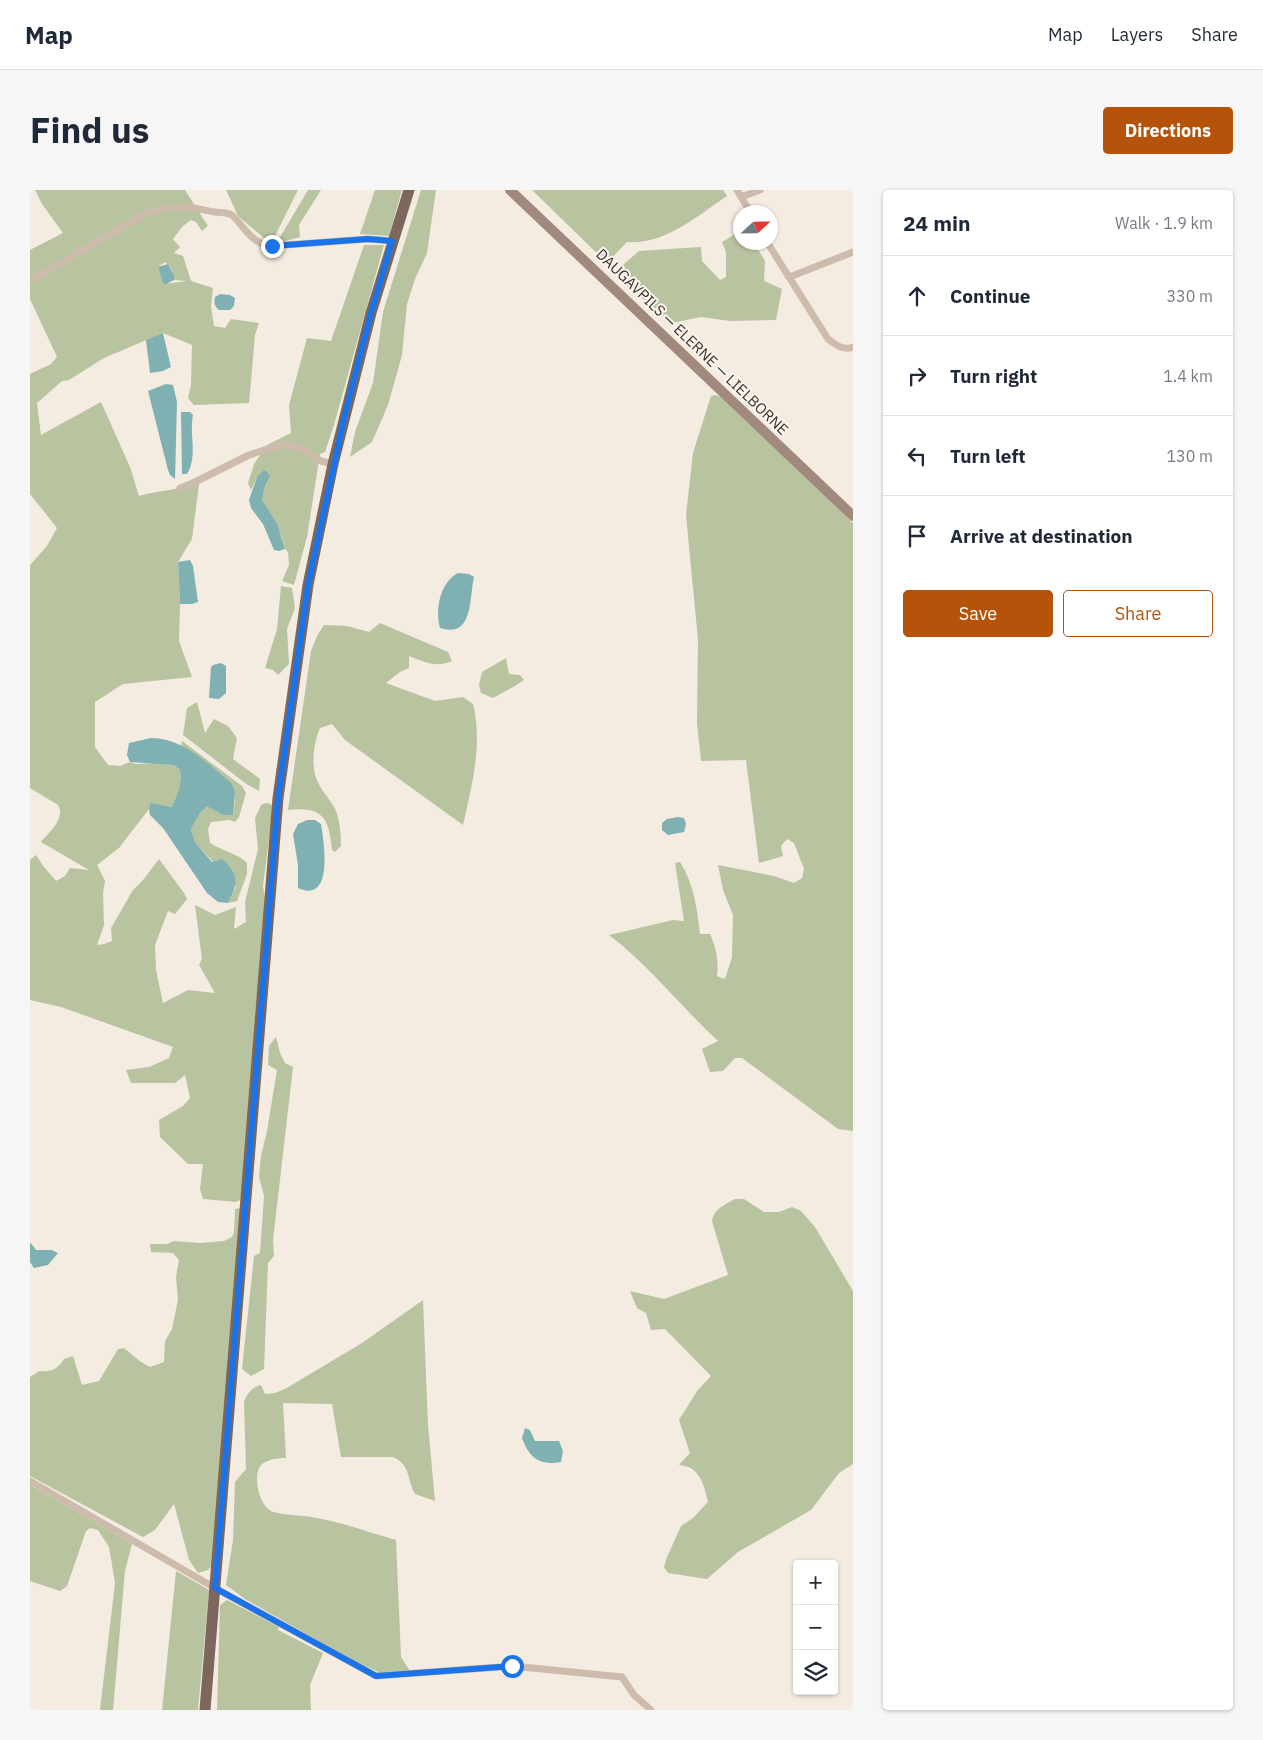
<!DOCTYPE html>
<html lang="en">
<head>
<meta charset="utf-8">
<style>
	body { margin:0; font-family:"IBM Plex Sans",sans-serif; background:#f6f6f7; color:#1f2937 }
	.controls { position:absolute; right:15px; bottom:15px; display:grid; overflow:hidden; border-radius:5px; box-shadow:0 1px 4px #0004 }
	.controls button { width:45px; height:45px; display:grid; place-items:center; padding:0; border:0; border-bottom:1px solid #e0e1e3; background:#fff; color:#1f2937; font:25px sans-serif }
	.compass { position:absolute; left:703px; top:15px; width:45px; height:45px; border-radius:50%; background:#fff; box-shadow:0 1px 4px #0004; rotate:68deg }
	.stop { position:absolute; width:15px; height:15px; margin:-11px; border:4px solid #1a73e8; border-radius:50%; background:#fff }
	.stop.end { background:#1a73e8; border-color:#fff; box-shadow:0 1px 5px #0008 }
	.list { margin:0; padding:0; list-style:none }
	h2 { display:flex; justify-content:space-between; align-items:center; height:65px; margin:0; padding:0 20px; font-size:21px }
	h2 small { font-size:16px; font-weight:400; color:#747a83 }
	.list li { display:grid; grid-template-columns:32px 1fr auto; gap:15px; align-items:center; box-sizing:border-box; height:80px; padding:0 20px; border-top:1px solid #e0e1e3 }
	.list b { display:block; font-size:19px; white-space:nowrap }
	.list em { font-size:16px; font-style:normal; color:#747a83 }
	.actions { display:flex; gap:10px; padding:15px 20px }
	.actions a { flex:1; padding:11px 0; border:1px solid #b45309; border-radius:5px; text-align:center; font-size:18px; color:#b45309 }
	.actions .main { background:#b45309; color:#fff }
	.icon { flex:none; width:28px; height:28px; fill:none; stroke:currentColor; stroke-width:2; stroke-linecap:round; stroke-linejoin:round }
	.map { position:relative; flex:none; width:823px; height:1520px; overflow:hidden; border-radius:5px }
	header { display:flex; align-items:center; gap:30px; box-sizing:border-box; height:70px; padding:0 25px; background:#fff; border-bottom:1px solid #e0e1e3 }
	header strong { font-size:24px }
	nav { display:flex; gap:28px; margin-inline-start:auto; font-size:18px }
	.intro { display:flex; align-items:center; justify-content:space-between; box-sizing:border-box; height:120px; padding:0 30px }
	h1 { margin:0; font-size:35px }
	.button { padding:12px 22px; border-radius:5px; background:#b45309; color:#fff; font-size:18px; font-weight:700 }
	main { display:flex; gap:30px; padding:0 30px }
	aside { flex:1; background:#fff; border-radius:5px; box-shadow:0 1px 4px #0004 }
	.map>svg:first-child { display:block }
	.green { fill:#b8c4a0; fill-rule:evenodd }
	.water { fill:#7fb0b2 }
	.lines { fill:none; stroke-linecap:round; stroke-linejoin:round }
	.street { stroke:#cdbbac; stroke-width:7 }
	.secondary { stroke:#a18a7d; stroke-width:10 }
	.primary { stroke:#7d675c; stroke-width:11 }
	.route { stroke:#1a73e8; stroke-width:6 }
	.labels { text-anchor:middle; stroke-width:4; stroke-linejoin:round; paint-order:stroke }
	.street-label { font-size:15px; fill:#3b302b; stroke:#fbf5ee }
</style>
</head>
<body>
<header>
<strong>Map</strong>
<nav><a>Map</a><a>Layers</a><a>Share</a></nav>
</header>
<div class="intro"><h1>Find us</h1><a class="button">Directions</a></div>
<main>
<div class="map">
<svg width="823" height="1520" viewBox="0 0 823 1520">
	<rect width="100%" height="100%" fill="#f4ebe1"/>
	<path class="green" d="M5,0H155L178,36L172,41L166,32L161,30L153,36L143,49L150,57L144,63L153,66L161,91L183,98L181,117L184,136L195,138L201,129L229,133L225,145L219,213L164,215L158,208L161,195L162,155L133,143L74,168L39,190L32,191L7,213L11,245L71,212L100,277L109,306C129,300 149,300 169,294L162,349L148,372L150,414L149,451L162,487L93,494L65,512V557L78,575L90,576L100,572L106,574L124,573L144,575L150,580L151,587L149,599L142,617L120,614L119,619L89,658L67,675L75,691L73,703L74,735L67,755L74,754L82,751L81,738L103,700L113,690L129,669L154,703L157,709L145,724L138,721L125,755L126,780L133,813L158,800L185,803L169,775L172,769L165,715L185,725L206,717L204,739L216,732L215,712L228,659L225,628L231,615L236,613L241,614L243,618L233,696L236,715L226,814L213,1008L206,1012L173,1009L170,999L173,974H158L130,947L129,930L153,916L160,908L155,885L145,893H101L96,880L119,877L139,868L143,857L31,817L0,810V670L6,665L14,677L26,691L35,686L40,678L59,680L11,652C19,642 36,629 28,615L0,598V375L17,356L27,338L0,304V184L21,174L27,167L0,109V94L76,47L70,46L0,89V60L33,43L12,14ZM135,72C141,76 144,83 144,90L157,91L133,94L128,77Z
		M196,0H268L241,54L208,26Z
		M278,0H291L269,35L270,47L246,54Z
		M345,0H372L359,46L330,44Z
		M391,0H406L397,63L385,89L377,114L372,165L358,215L342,252L320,267L325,242L343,193L353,122Z
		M502,0H693L697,6C667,26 635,55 597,52L577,73Z
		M710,41V52L724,53L735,71L734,91L752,99L746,130L700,131L671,127L642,133L590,90L587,80L609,61L671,57L672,71L690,90L696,87V62L692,52Z
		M334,55H354L304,235L295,262L290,264L277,347L264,395L252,391L259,375L258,362L255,359L251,345L232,310L235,296L240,288L227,287L221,300L218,293L224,274L237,255L261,243L259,215L277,148L301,151Z
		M685,205L691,207L823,333V941L808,939L712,868H705L693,881L680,882L672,859L688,851C651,817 620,776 579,745L643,730L654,731L645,673L650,672C664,694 667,718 670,744H680C686,758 689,770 687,786L694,789L696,786L702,767L703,725L693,700L688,675L744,686L764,693L772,688L774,679L764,653L757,649L751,656L753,666L729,673L716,570L671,571L667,533L668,450L656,325L663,263L681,206Z
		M251,396L262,398L265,418L257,439L259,474L248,485L243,480L235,478L247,439Z
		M350,433L418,462L422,471C406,478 394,472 379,466V478L370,482L356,493L405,511L433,507L443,514C453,554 442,595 433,635L315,550L302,534L290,538C284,552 281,572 286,588C289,598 301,610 306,621C310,632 311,644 311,656L305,662L302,660C299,628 293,616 258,620L281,461L287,446L294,435L317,436L339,442Z
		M476,468L479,484L490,485L494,490L485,496L463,508L451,503L449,495L452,482Z
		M167,512L175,543L184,529L198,536L207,548L203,569L230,589L229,601L215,593L153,545L157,518Z
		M152,551L212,596L216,603L209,627L205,632L200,630L181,632L178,639L180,653C192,661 207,663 217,673V684L207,711L198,713L206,697L165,652L161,639L170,623L177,615L193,625H203C205,609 208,600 195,589L151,555Z
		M246,847L250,863L255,873L263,877L243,1050L244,1066L238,1073L234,1179L221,1186L212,1179L224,1066L230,1063L234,1006L229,987L231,966L237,941L247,880L238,875L239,856Z
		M705,1009H714L734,1022H749L762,1017L771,1021L785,1037L823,1101V1274L809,1283L781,1320L708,1362L677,1389L638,1383L634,1377L637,1367L651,1336L663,1328L678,1312C674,1295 670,1276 649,1275L660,1263L649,1230L667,1201L681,1186L635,1139L621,1140L616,1123L607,1118L600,1101L634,1109L698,1085L682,1031C684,1019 694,1015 705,1009Z
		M211,1018L183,1374L178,1380L168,1383L159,1370L144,1314L125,1340L113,1347L0,1286V1187L9,1181C22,1182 28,1179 34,1169L43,1166L52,1195L69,1191L88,1159L94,1158L111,1172L120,1177L134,1172L135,1151L142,1139L148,1110L146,1087L149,1070L143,1063L121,1062L120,1054H137L144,1051L170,1053L194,1051L202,1047L204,1042L205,1019Z
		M393,1110L398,1235L405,1311L385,1304C377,1290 381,1275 363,1267H311L302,1214L253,1213L256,1268C249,1268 237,1269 231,1275C222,1285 229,1317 243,1322C259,1326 276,1325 292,1329C317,1334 341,1343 366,1350L371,1467L384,1487L351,1483L324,1471L215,1409L196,1395L203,1350L205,1292L216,1279L214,1212C217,1204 222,1197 231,1195L235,1204L245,1203L255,1199L332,1153Z
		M0,1295L102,1354L95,1381L83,1520H70L85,1393L79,1357L68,1340L60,1338L56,1341L37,1396L30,1401L0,1391Z
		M146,1381L179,1400L168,1520H132Z
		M197,1410L249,1437L248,1440L293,1463L280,1495L281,1520H187L190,1415Z"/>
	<path class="water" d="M138,74L144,85V90L136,94H133L128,77Z
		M190,104L200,105L205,108L204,116L200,120H189C184,116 184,113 185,107Z
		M133,143L141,177L133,181L120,183L116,150Z
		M136,194L143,195L147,212L145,289L140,285L138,280L118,201Z
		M151,222H160L163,225C159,244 168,267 157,284H152Z
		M234,280L237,282L240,287L235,296L232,310L247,334L255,359L249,361L244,360L233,334L221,318L219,310L227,287Z
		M160,370L163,376L168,412L162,414H150L148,372Z
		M428,383L439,384L444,387C439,407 444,449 410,438C405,420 410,392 428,383Z
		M191,473L196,476V503L189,509L179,508L181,477L183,475Z
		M121,548C153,548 179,574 202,594L205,602L203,625H193L177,616L170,623L161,639L165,652L182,672L192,669C210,685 208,694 198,713L188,712L177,703L133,638L120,625L119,619L120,613L142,617L149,599L151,587L150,580L144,575L100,572L97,565L99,553Z
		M648,627L654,628L656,634L654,642L638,645L632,640V633L637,629Z
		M277,630H285L291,634C294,653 304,714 268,698V675L263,644L268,634Z
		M0,1052L6,1060H22L28,1063L18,1075L4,1078L0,1072Z
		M495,1238L500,1240L505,1251H529L533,1261L531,1272C510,1276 499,1268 492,1248Z"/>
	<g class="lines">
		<path class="street" d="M707,0L720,22
			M711,7L730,0
			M737,52L798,149C806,155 813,161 823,157
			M758,86H762L823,62
			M0,91L113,25C144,13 153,16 185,22C190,23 199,22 203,26C216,39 222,54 242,56L338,49L362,51
			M150,298L163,293L219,265L250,255H258L268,257L291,271L303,274
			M0,1291L185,1398L346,1486L482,1476L592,1487L604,1505L621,1520"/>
		<path class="secondary" d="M480,0L823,326"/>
		<path class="primary" d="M175,1520L248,608L278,395L303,274L341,123L379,0"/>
	</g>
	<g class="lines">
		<path class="route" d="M242,56L338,49L362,51L341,123L315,224L278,395L248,608L185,1398L346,1486L482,1476"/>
	</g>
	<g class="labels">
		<g class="street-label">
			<text transform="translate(662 152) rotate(44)" y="5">DAUGAVPILS — ELERNE — LIELBORNE</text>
		</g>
	</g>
</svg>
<div class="controls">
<button>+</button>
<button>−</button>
<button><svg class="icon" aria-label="layers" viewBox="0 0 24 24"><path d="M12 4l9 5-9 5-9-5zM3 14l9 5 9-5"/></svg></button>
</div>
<svg class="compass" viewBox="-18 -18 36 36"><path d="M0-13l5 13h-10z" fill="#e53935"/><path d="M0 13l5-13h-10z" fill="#747a83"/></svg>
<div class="stop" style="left:482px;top:1476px"></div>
<div class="stop end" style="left:242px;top:56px"></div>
</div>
<aside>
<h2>24 min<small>Walk · 1.9 km</small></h2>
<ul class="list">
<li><svg class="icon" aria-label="ahead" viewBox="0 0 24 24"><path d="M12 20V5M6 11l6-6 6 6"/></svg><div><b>Continue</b></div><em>330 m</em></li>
<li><svg class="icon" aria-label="right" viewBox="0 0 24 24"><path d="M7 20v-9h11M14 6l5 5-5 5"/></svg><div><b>Turn right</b></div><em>1.4 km</em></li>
<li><svg class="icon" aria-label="left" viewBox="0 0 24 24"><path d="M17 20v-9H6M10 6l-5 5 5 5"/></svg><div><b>Turn left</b></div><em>130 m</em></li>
<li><svg class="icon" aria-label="arrive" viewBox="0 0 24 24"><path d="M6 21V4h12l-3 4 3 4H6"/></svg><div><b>Arrive at destination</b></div></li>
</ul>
<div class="actions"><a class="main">Save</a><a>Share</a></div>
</aside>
</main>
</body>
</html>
